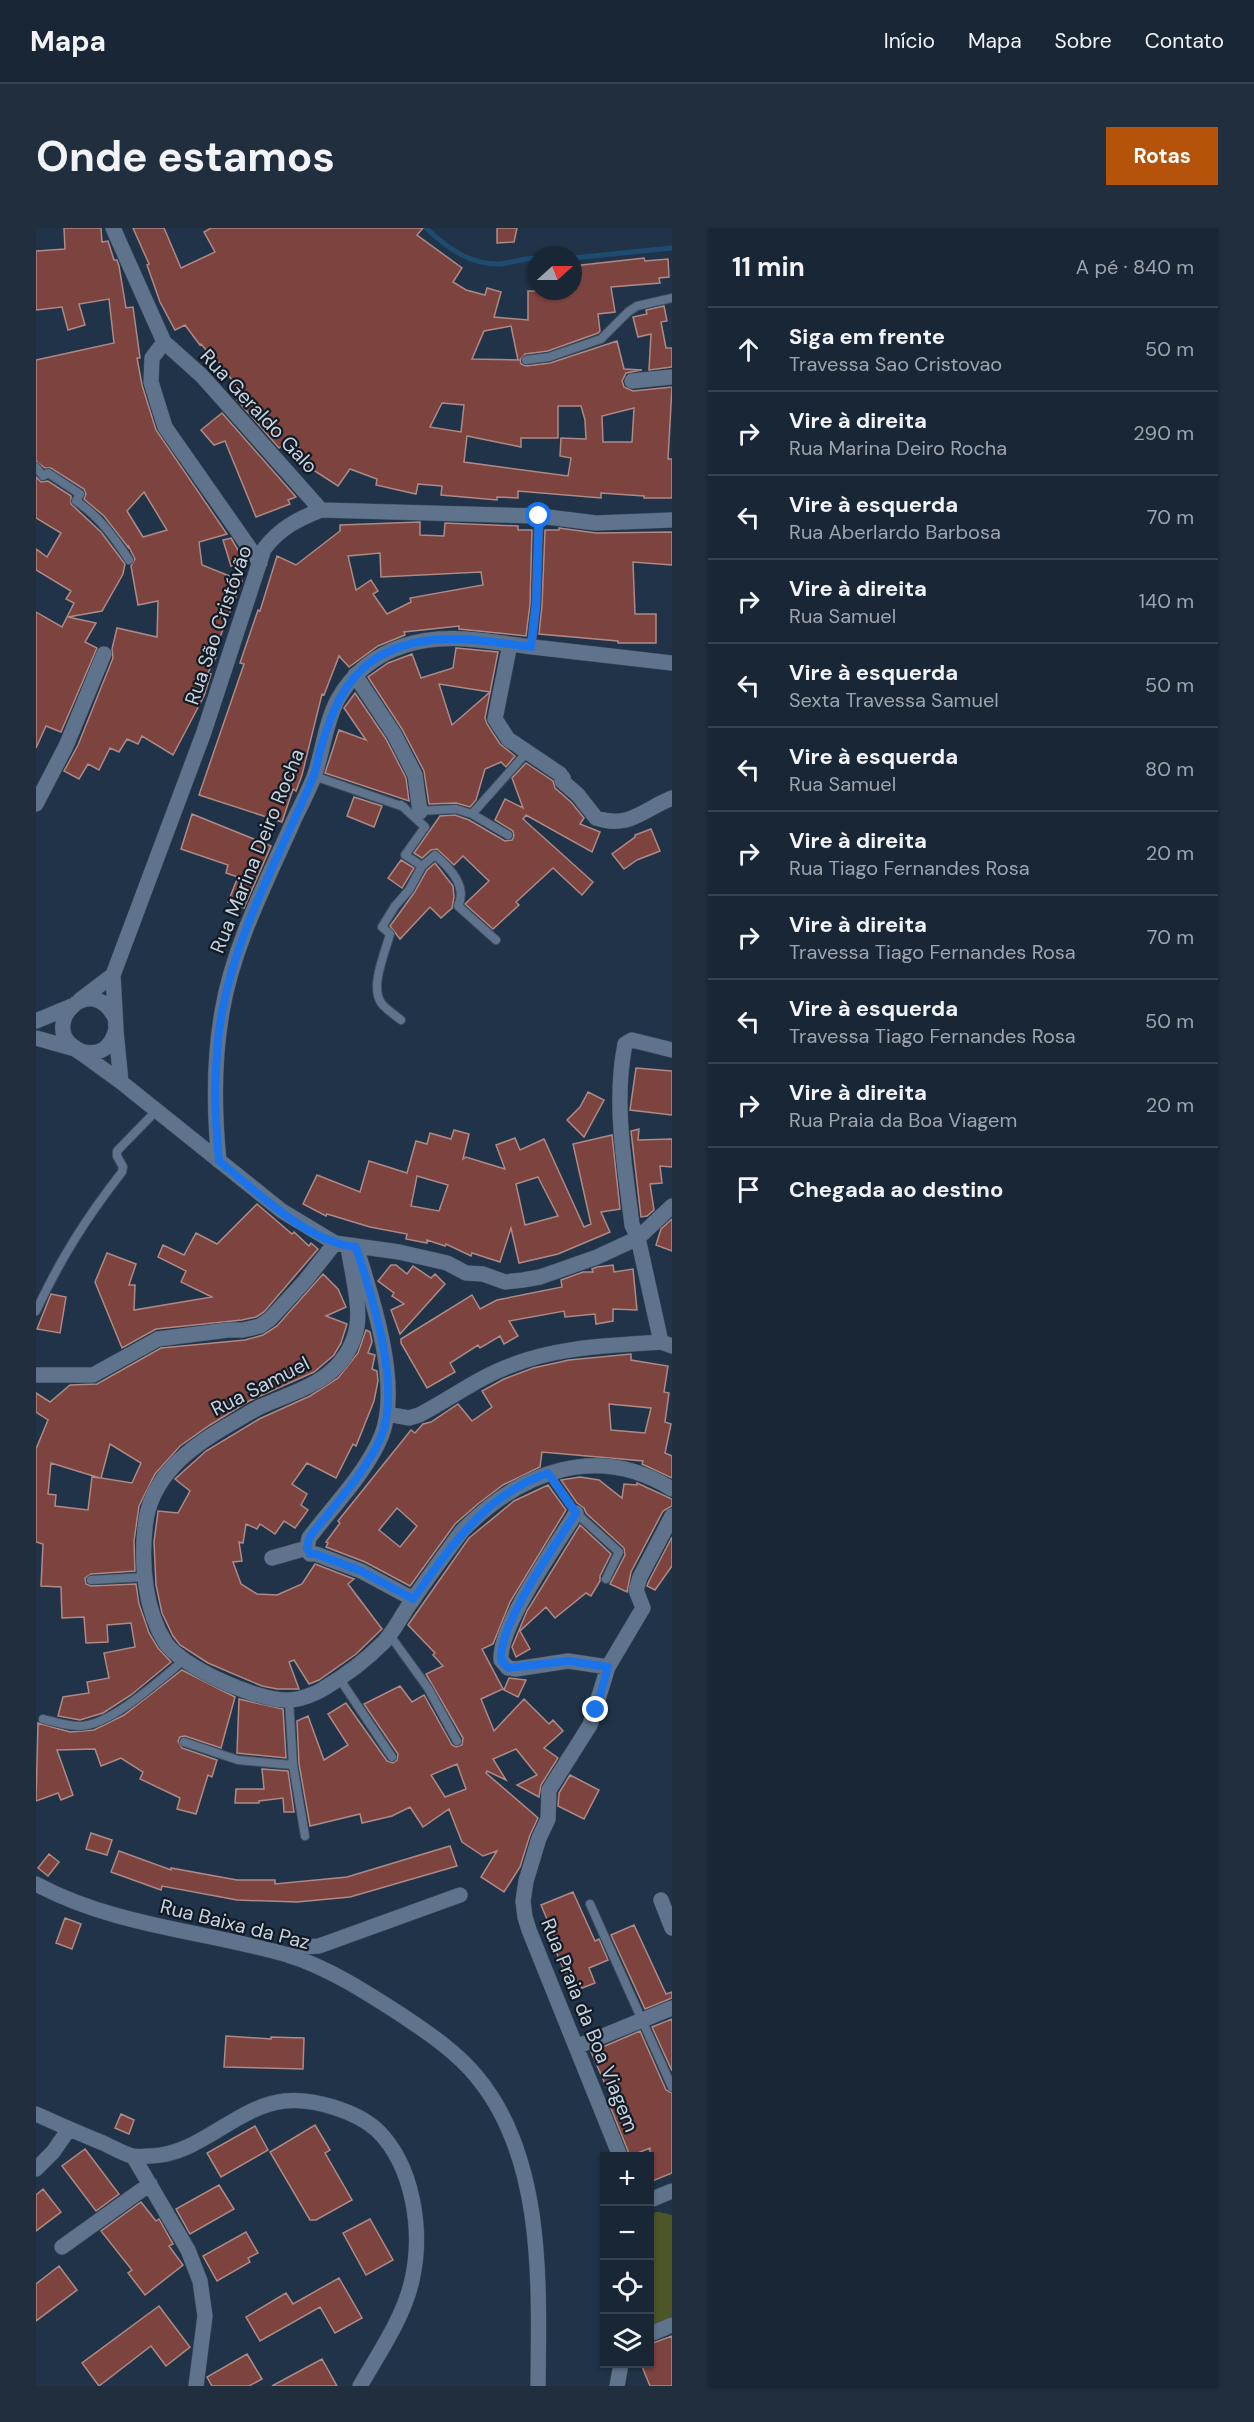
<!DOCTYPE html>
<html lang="pt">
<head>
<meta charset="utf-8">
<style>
	body { margin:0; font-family:"DM Sans",sans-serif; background:#212e3e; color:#f1f3f6 }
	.controls { position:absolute; right:18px; bottom:18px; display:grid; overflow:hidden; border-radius:0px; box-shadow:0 2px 4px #0004 }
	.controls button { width:54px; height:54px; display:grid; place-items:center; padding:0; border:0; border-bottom:2px solid #364351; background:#182636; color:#f1f3f6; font:30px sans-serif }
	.compass { position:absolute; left:492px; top:18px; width:54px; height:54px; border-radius:50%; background:#182636; box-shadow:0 2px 4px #0004; rotate:69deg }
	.stop { position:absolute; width:18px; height:18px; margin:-14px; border:4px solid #1a73e8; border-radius:50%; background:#fff }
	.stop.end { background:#1a73e8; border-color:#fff; box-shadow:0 2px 6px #0008 }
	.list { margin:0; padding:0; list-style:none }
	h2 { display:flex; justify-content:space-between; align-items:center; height:78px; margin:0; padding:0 24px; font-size:26px }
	h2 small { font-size:20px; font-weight:400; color:#9fa5ad }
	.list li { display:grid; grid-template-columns:39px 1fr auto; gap:18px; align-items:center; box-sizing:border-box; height:84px; padding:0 24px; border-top:2px solid #364351 }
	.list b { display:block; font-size:22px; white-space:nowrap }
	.list p { margin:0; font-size:20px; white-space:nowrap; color:#9fa5ad }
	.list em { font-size:20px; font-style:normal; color:#9fa5ad }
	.icon { flex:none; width:33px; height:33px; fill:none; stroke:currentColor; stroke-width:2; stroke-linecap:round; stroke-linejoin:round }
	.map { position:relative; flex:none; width:636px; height:2158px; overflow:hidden; border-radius:0px }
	header { display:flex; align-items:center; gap:36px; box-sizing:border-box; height:84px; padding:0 30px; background:#182636; border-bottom:2px solid #364351 }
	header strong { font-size:28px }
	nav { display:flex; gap:33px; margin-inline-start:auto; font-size:21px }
	.intro { display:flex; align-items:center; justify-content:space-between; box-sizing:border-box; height:144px; padding:0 36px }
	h1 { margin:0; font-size:42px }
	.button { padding:15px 27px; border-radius:0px; background:#b45309; color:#fff; font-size:21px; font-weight:700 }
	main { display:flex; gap:36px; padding:0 36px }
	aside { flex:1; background:#182636; border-radius:0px; box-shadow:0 2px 4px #0004 }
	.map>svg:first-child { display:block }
	.green { fill:#4c5627 }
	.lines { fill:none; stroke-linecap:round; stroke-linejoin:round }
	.stream { stroke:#1e4b70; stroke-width:5 }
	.building { fill:#7c433f; stroke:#ae8a86; stroke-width:1.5; fill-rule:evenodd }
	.lane-casing { stroke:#3e4e5f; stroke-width:10 }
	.street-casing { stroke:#3e4e5f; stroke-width:16 }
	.lane { stroke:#5f748c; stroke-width:8 }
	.street { stroke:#5f748c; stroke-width:15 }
	.route { stroke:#1a73e8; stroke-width:8 }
	.labels { text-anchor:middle; stroke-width:4.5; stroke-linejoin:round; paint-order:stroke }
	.street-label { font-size:20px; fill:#c8d4e1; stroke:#121a24 }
</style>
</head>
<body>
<header>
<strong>Mapa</strong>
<nav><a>Início</a><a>Mapa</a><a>Sobre</a><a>Contato</a></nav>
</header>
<div class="intro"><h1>Onde estamos</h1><a class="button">Rotas</a></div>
<main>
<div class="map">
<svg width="636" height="2158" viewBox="0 0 636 2158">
	<rect width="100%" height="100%" fill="#203348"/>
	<path class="green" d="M623,1984L636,1987V2089L614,2098V1985Z"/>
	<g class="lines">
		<path class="stream" d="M390,0C411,20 434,37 464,36C476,35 488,30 501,30
			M537,30L636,20"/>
	</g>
	<path class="building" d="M28,0H65L66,14L72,13L78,32H81L83,38L90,80L97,79L104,130H101L106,157L120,202L191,306L163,314L166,337L206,353L177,427L180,429L172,445L175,446L168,468L137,527L106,508L102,516L91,511L83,524L74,520L63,542L52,536L43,551L28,543L42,517L77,430L76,421L81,400L121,409L122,373L102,377L95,338L99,331L92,317V319L68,288L48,271L50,266L48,261L15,240H9L0,233V132L78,115L73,71L43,76L49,97L32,102L26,79L0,82V23L29,21ZM108,264L131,302L107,309L91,283Z
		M97,0H128L145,40L179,24L168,4L175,0H387L381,7L426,40L417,54L430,62L449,67L451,60L465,64L458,89L492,92V63H538L537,38L608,30L609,33L632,31L633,49L623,50L624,55L575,59L579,84L562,86L564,103L562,105L512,123L489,126L484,132L485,136L490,138L514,135L581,113L588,141L606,142L590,145L586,153L588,159L597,163L636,159L632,231H636V270H608V268L565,265V270L482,263V270L461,269V272L405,267L406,258L382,256L380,266L340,257L341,251L314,241L302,258L268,236L272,231L255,210L243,220L201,172L207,167L179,129L177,130L165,116L164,117L149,97L139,102L124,74L111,37L113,36ZM475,98L482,132L436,131L448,103ZM406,175L428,177L425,204L394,199ZM522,178H545L549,192L550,211L525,210L524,228L535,230L532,248L428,234L431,208L485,219V210H522ZM598,180L596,214H567L566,188Z
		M461,0H481L478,14L461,15Z
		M628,78L631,93L625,94L630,120H636V139L613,142L615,106L602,109L597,89L611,86L610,82Z
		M186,185L260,269L252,272L254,276L220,289L189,213L178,217L165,202Z
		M0,249L5,254L12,253L35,268V276L65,304L89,336L87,346L66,383L32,389L60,395L49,414L61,420L25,504L10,498L0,520V384L26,399L38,375L30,371L35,363L0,342V321L11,329L25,305L0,290Z
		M384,294V307L408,308L409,295L482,298V302H496L494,377L490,408L423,401V398L368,404L369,407L342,418L313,439L303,428L288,467L286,466L266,547L260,563L257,561L246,594L163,567L208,436L204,435L222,382L224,383L241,328L260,337L304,303V297ZM344,325L345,349L445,344L447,357L374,370L375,374L351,386L337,366L342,363L335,352L320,362L312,328Z
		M523,300L560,305L636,304V337L597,334L599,386H620V415H582V413L503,406L506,377L509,302H523Z
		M195,310L209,334L195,338L187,312Z
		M420,420L462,424L449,490L451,496L464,516L479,528L470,539L465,534L449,541L440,572L434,579L420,575L393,576L388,543L366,501L332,449L352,435L376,426L385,450L417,440ZM403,456L454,464L416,497Z
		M319,465L350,511L370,550L373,573L289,545L303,502L330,512L308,480Z
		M490,535L517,553L519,560L535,574L548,590L544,596L564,604L556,624L490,587L487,591L557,654L546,667L517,640L480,674L483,677L457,701L429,676L453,653L427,628L418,637L401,621L395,622L386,630L378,625L404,588L419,587L433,592L469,613L476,612L478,608L477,603L459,592L469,571L487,580L476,550Z
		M318,569L346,578L338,599L311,588Z
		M156,586L235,618L208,680L192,674L202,649L190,645L192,637L145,621Z
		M615,601L624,623L601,632L588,641L576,626L599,609V607Z
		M365,632L378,640L366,660L352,650Z
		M399,635L417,658L418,669L416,680L405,690L394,679L364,711L354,698L378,665L391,642Z
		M600,840L636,843V887L594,882Z
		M552,864L568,872L548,909L531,892L544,879Z
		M603,901L602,912L636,911V939L624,938L626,955L614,956L618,982L611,988L605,989L595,903Z
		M418,902L433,906L427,931L430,929L469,941L460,917L479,910L484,922L508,911L548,999L555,996L537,916L576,907L584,981L565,984L574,1004L522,1026L483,1035L475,1000L464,1034L436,1025L435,1028L410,1016L409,1018L391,1012V1015L370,1011L371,1006L334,999L291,986L290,988L267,976L281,947L324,964L333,933L371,945L380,913L391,916L394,905L415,911ZM381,948L412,957L403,983L375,978ZM502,949L522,988L489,997L480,956Z
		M221,976L256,1006L258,1004L273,1018L275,1015L282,1021L228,1084L220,1089L206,1092L120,1101L86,1120L59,1054L71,1025L100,1036L93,1057H99L98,1082L176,1069L145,1054L150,1043L122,1029L127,1017L148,1027L160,1005L181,1016Z
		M636,991V1023L620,1017L625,1001Z
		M355,1037H360L371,1046L377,1038L395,1050L399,1046L409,1056L364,1106L355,1082L368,1076L356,1068L358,1065L342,1053Z
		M577,1037L578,1044L597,1041L601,1082L577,1081V1093L560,1096L559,1086L529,1089L528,1083L473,1093L482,1108L468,1116L464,1108L444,1120L442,1117L414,1135L419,1144L391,1160L365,1115V1111L436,1067L444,1081L461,1072L526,1059L525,1052L547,1044H557L556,1041L561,1039Z
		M287,1046L302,1061L310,1079L290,1088L311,1096L305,1115L298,1127L278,1144L213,1173L174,1197L144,1218L119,1246L103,1278L98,1313L99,1343L55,1346L49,1350L50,1356L55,1358L100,1356L103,1376L113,1405L122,1420L135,1434L95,1467L67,1485L44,1492L22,1488L27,1469L53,1465L51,1454L73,1450L68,1425L99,1419L95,1395L71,1397L72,1414L50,1415L48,1389L26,1390L25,1359L5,1358L7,1316L0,1314V1221L12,1192L0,1184V1165L14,1174L34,1157L61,1156L125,1120L209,1112L227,1107L241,1098ZM74,1216L105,1235L96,1255L65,1250ZM15,1235L64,1250L56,1249L52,1282L19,1278L20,1267L12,1266Z
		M15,1066L30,1069L24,1105L1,1101Z
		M330,1102L334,1104L336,1114L332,1125L339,1127L336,1141L341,1143L342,1153L338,1173L320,1218L317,1216L300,1250L271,1235L256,1256L271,1266L265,1277L272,1282L259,1300L248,1293L239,1306L224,1296L221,1301L210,1296L207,1315L203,1314L206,1333L197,1334L205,1356L221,1366L241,1367L266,1356L279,1336L318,1351L312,1356L346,1401L320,1426L283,1452L273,1456L258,1432L253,1434L263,1461H241L226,1458L172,1435L144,1417L137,1408L126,1385L120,1357L118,1314L122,1284V1283L142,1285L154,1263L139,1251L170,1223L223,1191L274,1168L302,1150L322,1125Z
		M595,1126V1132L632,1138L628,1164L633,1165L629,1194L635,1196L629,1225L636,1228V1250L606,1236L607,1233L506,1224L504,1239L467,1257L443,1275L419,1296L374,1358L329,1334L290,1319L292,1315L290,1314L304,1295L302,1293L375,1202L379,1205L387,1196L395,1194L422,1176L436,1193L456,1179L446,1163L468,1151L497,1140L533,1132ZM573,1176L615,1180L609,1205L575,1202ZM361,1280L381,1298L364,1319L343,1302Z
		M544,1249L563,1252L586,1270L588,1256L601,1257V1255L636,1271V1278L627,1283L595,1344L591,1364L574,1356L589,1327L588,1320L550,1285L548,1280L541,1275L525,1252Z
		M512,1257L530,1282L474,1374L457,1416L446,1421L467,1461L445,1471L458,1503L488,1471L513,1496L517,1492L527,1503L508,1520L522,1530L505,1557L503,1569L481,1557L501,1547L480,1521L457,1531L470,1552L451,1543L450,1545L502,1590L494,1607L484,1639L468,1664L445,1649L461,1623L447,1628L426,1614L413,1581L387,1599L374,1579L356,1588L326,1595L324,1586L274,1598L263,1536L261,1493L272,1488L288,1532L312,1517L292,1486L310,1475L351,1533L357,1535L361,1532L362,1526L328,1476L364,1458L376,1474L388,1467L416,1517L420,1519L426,1517L427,1510L390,1446L407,1438L397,1427L399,1425L372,1397L433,1310L478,1273ZM421,1536L430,1561L409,1569L395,1547Z
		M544,1297L575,1326L564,1348V1353L555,1368L550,1365L519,1390L510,1379L484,1403L494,1421L480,1429L476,1419L491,1383Z
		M636,1309V1338L619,1362L611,1358L613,1353Z
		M146,1442L199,1469L185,1520L149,1508L144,1509L142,1513L146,1520L181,1532L176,1549L172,1547L160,1586L141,1581L144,1570L104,1551L107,1544L85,1530L65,1538L59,1521L21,1522L37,1567L25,1572L22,1565L0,1573L2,1495L34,1504L58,1502L88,1487Z
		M473,1450L490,1452L482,1469L468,1462Z
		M203,1471L247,1481L250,1530L201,1525Z
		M226,1541L252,1543L258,1584H248L247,1570L223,1573V1575H199L200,1561H228Z
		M534,1547L563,1562L548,1591L522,1578L523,1565Z
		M55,1605L76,1612L71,1627L50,1621Z
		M414,1618L421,1638L314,1669L261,1674L201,1672L126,1658L125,1662L75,1644L83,1623L135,1642V1640L201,1652H239V1656L311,1649Z
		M13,1626L23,1634L12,1648L2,1640Z
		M537,1664L559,1713L563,1711L572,1732L553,1740L559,1755L546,1760L543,1755L535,1758L515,1712L519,1710L505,1677Z
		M29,1690L45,1696L36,1721L20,1715Z
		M598,1697L630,1766L636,1764V1770L609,1781L575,1707Z
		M636,1791V1843L616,1799Z
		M604,1803L630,1862L636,1865V1945L614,1954V1920L594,1928L572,1873L575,1872L570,1858L555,1824Z
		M190,1808L235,1811V1809L268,1810L267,1841L188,1839Z
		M85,1886L98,1892L93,1906L79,1900Z
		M279,1897L294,1922L289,1925L316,1972L280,1992H274L234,1924Z
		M219,1898L232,1922L185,1949L171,1925Z
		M49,1921L83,1966L60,1983L26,1938Z
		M183,1957L198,1981L154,2006L140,1981Z
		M7,1961L25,1984L0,2003V1967Z
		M105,1974L120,1993L123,1991L137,2016L133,2018L147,2037L109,2067L92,2045L96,2042L65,2003Z
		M334,1991L357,2032L330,2047L307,2005Z
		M210,2004L222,2025L212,2030L214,2034L181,2053L167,2028Z
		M23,2038L41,2062L0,2093V2056Z
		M303,2050L326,2090L299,2105L284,2079L224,2113L210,2089L250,2065L257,2076Z
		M123,2078L154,2119L130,2138L115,2118L63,2158L46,2135Z
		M636,2108V2158H614L605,2136H614V2116Z
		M211,2126L226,2151L213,2158H176L171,2149Z
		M286,2131L301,2158H236L273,2138Z"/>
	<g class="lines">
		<g class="lane-casing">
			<path id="lane" d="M490,132L513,129L565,111L592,84L601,78L636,70
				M0,239L7,248L12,245L44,266L40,273C63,288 78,309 93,332
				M495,419L500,377L503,288
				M278,548L368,579
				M365,577L389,599L369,627L386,638L399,627C413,639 432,658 422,678L460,712
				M381,583L420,581L436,586L472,607
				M436,586L492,523
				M365,792C359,787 351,782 346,776C333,760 349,725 354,706L346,699L359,678L373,662L386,638
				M0,1083C25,1030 50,990 86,944L87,939L81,928V923L120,883
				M512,1245L540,1285L583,1324L570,1351
				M55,1352L109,1349
				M353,1406L392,1460L421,1513
				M303,1450L356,1529
				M253,1473L257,1537L269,1608
				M7,1491C19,1494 32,1498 44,1498C74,1498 125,1451 149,1431
				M148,1514L202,1532L257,1537
				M554,1676L636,1859"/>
		</g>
		<g class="street-casing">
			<path id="street" d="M77,0L128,114L166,148L285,282
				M128,114L116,130L115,154L129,199L224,335
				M596,153L636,149
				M474,416L459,491L472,511L524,546L527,550L526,553L542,567L560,590C594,601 606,582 636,570
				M319,447L358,506L379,547L384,584
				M0,576L30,518L68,426
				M44,772L77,747
				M79,790C55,741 1,799 41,821C49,826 60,826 68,821C75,816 78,809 80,801L77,747L168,504L228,321C244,300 262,291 285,282L503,288L560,295L636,292
				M0,793L36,778
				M80,803L85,854
				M0,810L39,821L48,827L85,854L246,983L299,1015L363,1024L411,1035L430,1045L447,1046L469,1054L487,1052L504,1049L561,1029L602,1010L636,978
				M183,933C178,883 177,835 186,784C197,718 230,655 257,594C264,579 272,564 278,549C287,524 289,495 302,471C316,446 339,427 367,418C409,403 454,414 497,419C543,424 590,430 636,435
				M312,1018C315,1042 326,1080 320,1103C308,1151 265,1161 226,1178C215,1183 205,1190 194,1196C154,1219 113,1249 109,1300C105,1336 109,1382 129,1414C145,1439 223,1474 253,1472C263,1472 279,1466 287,1461C309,1448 330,1432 348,1414C359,1402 366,1386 376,1373C392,1349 409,1326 426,1303C484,1244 560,1214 636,1261
				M625,1114L602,1010L596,997C589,938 577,876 589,816L596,812L636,822
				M0,1147H57L122,1111L192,1102H207L224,1098L234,1091L269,1053L299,1015
				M351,1186L373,1190L383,1187C414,1171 443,1149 476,1137C524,1118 575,1118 625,1114L636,1118
				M540,1285C520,1318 463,1397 465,1432L472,1440L480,1441L532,1433L572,1439
				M271,1320L274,1326H280L325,1343L377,1371
				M236,1330L271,1320L273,1310C297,1278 329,1246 345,1209C366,1158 336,1069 320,1019
				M0,1656C78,1698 168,1703 252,1727C291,1739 330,1764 364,1786C391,1804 421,1824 441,1849C509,1931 503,2058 502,2158
				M625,1672L636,1700
				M254,1728L265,1719L283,1718L424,1667
				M540,1819L636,1780
				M0,1886C22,1896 45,1906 67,1915C76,1919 86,1925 96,1928C102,1929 109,1928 114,1928C164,1927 199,1879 248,1873C265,1871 281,1874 297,1879C313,1884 329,1891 341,1902C378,1938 387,2004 376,2052C368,2089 343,2125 324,2158
				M97,1928L152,2022L164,2053L169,2088L160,2158
				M584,1928L493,1702L489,1689L487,1673L490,1653L503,1610L512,1591L513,1562L554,1497L572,1439L607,1380L600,1362L604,1349L636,1288
				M0,1941L17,1924L33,1901
				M614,1972L636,1963
				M26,2019L114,1956
				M614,2106L636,2097
				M581,2158L585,2136"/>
		</g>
		<use href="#lane" class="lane"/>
		<use href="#street" class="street"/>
	</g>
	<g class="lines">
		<path class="route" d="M503,288L500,377L495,419C442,412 384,400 336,433C308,453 296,484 286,516C282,528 281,540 276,552C244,627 201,702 186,784C177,834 178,883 183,933C220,963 271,1014 320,1019C336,1069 366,1158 345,1209C329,1246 297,1278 273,1310L271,1320L274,1326H280L325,1343L377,1371C416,1318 447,1268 512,1245L540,1285C519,1318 463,1395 465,1432L472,1440L532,1433L572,1439L560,1482"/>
	</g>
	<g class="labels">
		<g class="street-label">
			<text transform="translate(223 183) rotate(47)" y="7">Rua Geraldo Galo</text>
			<text transform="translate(182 397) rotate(-71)" y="7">Rua São Cristóvão</text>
			<text transform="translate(221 623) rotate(-68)" y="7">Rua Marina Deiro Rocha</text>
			<text transform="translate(224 1158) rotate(-27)" y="7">Rua Samuel</text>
			<text transform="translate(199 1696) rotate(14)" y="7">Rua Baixa da Paz</text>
			<text transform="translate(554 1797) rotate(68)" y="7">Rua Praia da Boa Viagem</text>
		</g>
	</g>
</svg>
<div class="controls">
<button>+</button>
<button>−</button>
<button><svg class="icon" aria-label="locate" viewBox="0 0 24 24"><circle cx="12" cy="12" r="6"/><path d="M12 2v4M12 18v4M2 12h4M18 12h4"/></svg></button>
<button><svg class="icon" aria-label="layers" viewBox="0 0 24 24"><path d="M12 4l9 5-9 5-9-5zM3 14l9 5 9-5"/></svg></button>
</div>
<svg class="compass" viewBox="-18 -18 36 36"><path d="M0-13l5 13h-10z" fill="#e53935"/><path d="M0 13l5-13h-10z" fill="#9fa5ad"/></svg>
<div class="stop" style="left:503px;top:288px"></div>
<div class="stop end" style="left:560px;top:1482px"></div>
</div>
<aside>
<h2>11 min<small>A pé · 840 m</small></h2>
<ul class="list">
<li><svg class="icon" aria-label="ahead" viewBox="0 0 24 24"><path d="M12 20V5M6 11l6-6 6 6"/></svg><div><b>Siga em frente</b><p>Travessa Sao Cristovao</p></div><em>50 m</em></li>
<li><svg class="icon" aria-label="right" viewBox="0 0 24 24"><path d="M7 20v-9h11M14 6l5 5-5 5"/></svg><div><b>Vire à direita</b><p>Rua Marina Deiro Rocha</p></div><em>290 m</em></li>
<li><svg class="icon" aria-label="left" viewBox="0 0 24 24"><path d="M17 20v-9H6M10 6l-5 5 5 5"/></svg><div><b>Vire à esquerda</b><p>Rua Aberlardo Barbosa</p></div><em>70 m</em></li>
<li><svg class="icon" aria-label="right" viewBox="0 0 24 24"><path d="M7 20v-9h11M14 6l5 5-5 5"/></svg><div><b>Vire à direita</b><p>Rua Samuel</p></div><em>140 m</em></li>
<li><svg class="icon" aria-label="left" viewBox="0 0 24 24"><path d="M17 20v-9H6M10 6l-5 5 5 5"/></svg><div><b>Vire à esquerda</b><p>Sexta Travessa Samuel</p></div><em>50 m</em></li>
<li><svg class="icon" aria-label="left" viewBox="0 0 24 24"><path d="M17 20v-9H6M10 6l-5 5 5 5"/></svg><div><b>Vire à esquerda</b><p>Rua Samuel</p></div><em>80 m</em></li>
<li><svg class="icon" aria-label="right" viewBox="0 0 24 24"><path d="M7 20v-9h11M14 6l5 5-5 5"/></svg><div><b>Vire à direita</b><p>Rua Tiago Fernandes Rosa</p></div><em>20 m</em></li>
<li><svg class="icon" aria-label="right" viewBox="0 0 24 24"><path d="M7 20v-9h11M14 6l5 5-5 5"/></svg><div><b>Vire à direita</b><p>Travessa Tiago Fernandes Rosa</p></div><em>70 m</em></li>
<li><svg class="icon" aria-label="left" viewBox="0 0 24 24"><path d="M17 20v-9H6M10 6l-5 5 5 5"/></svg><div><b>Vire à esquerda</b><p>Travessa Tiago Fernandes Rosa</p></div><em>50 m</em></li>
<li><svg class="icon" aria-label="right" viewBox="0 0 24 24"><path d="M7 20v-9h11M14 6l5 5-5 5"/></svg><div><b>Vire à direita</b><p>Rua Praia da Boa Viagem</p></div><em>20 m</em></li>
<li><svg class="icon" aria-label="arrive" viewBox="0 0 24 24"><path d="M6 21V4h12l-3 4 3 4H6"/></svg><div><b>Chegada ao destino</b></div></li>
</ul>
</aside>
</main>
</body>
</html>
